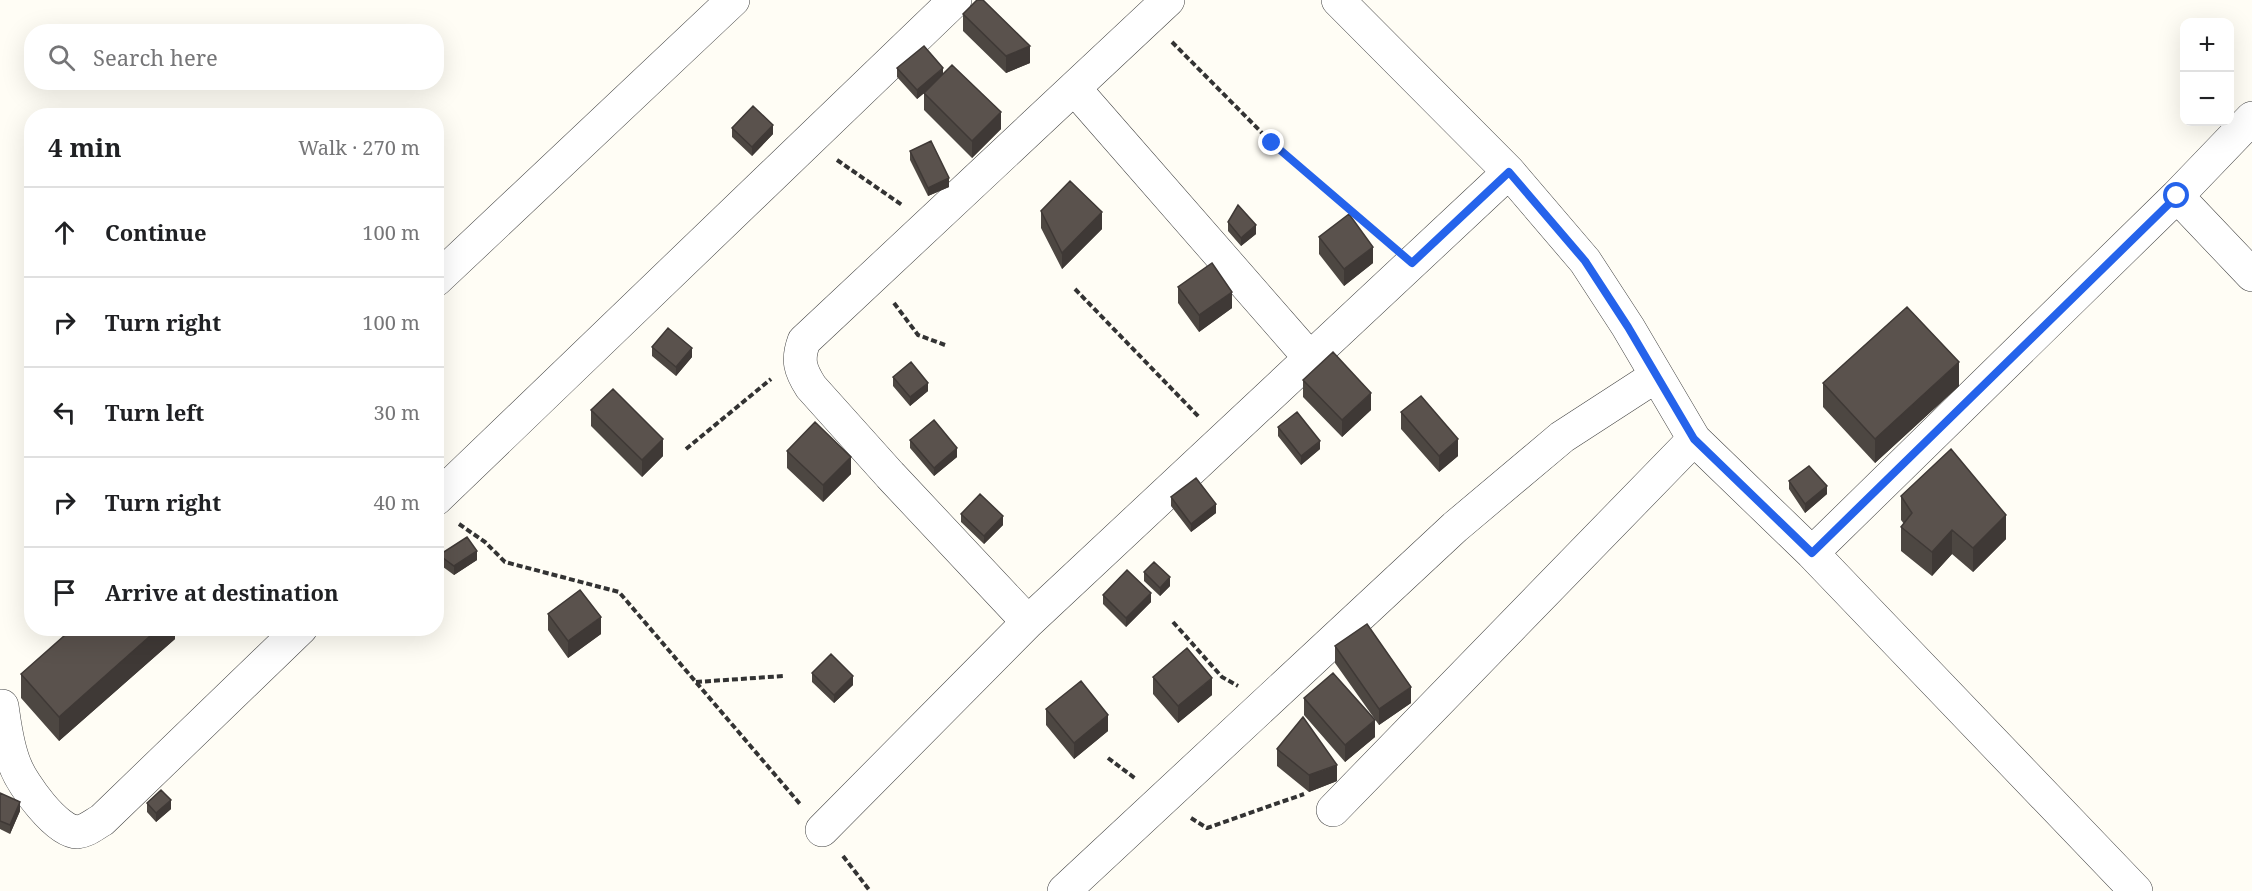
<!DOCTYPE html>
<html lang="en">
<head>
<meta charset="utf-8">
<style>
	body { margin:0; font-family:"Noto Serif",serif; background:#f2f2f2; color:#202124 }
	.controls { position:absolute; right:18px; top:18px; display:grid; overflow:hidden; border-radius:12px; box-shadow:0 6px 24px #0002 }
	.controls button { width:54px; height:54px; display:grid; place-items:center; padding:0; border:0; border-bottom:2px solid #e0e0e0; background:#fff; color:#202124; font:30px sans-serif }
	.stop { position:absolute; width:18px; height:18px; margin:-14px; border:4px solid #2563eb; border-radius:50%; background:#fff }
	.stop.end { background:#2563eb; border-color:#fff; box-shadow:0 2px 6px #0008 }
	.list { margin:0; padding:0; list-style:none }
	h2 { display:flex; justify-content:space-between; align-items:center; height:78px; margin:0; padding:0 24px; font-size:26px }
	h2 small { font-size:20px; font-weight:400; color:#757577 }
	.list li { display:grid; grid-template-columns:39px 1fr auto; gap:18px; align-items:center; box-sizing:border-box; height:90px; padding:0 24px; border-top:2px solid #e0e0e0 }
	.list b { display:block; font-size:22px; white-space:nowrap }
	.list em { font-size:20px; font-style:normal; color:#757577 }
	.icon { flex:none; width:33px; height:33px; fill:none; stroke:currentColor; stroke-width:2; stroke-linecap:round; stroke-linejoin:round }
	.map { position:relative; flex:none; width:2252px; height:891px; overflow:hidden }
	.search { position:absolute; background:#fff; box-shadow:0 6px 24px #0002; left:24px; top:24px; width:420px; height:66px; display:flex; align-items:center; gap:15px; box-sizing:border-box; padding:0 21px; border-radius:24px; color:#757577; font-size:22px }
	.panel { position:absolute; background:#fff; box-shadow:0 6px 24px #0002; left:24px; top:108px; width:420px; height:528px; border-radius:24px }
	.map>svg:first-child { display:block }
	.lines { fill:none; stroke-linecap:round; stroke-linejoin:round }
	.minor-casing { stroke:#444; stroke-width:34 }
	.path { stroke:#333; stroke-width:4; stroke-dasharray:6 3; stroke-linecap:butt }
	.minor { stroke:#fff; stroke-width:33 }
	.wall { fill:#4d4742 }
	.shaded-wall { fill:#3f3936 }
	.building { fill:#5a524d; stroke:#3f3936; stroke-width:1.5 }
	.route { stroke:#2563eb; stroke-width:8 }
</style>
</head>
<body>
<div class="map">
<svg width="2252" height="891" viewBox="0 0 2252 891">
	<rect width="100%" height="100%" fill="#fffdf5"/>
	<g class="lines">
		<g class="minor-casing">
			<path id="minor" d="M1338,0L1509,172L1585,261L1628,327L1694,439L1812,553L2136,891
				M1074,88L1310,358
				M2177,196L2252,275
				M436,280L733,0
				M436,499L955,0
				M1812,553L2177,196L2252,118
				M1028,622L890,475L811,387C800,370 797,360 804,341L1168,0
				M2,706C5,726 7,746 15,765C22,784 57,832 77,832C87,831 93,825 102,820L301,628
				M1333,810L1694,439
				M822,830L1028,622L1509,172
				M1064,891L1455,527L1562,437L1656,376"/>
		</g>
		<path class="path" d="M1172,42L1272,143L1386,241
			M837,160L902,205
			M1075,289L1199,417
			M894,303L918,335L945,345
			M686,449L771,379
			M459,524L485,542L505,562L619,592L800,804
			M1173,622L1222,677L1238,686
			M696,682L784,676
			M1108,758L1136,779
			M1191,818L1207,828L1304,794
			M843,856L870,891"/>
		<use href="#minor" class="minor"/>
	</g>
	<path class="wall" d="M963,14L1030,63L1006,73L963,31Z
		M897,68L943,74L1001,129L972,158L924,110V93L928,90L917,99L897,77Z
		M732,128L773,134L752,156L732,137Z
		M910,151L949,187L928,196L910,160Z
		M1041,211L1102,229L1062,269L1041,228Z
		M1228,222L1256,234L1241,246L1228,231Z
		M1319,237L1373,263L1344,286L1319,254Z
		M1178,287L1232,308L1199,332L1178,303Z
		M652,347L692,357L676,376L652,356Z
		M893,377L928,391L910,406L893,386Z
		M1303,380L1371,410L1342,437L1303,397Z
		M1823,383L1959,386L1875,463L1823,407Z
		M591,410L663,456L642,477L591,426Z
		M1401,412L1458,456L1439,472L1401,429Z
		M1278,427L1320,449L1301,465L1278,436Z
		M910,440L957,457L934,476L910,448Z
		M787,451L851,474L823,502L787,468Z
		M1789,481L1827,494L1805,513L1789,489Z
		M1901,496L2006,539L1973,572L1952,554L1932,576L1901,551V527L1904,524L1901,520Z
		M1171,497L1216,513L1191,532L1171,506Z
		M961,514L1003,525L984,544L961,522Z
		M439,555L477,560L454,575L439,564Z
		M1144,572L1170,586L1160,596L1144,581Z
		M1103,595L1151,602L1126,627L1103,604Z
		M548,614L601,634L568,658L548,630Z
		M175,628V639L59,741L21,698V674Z
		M1335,646L1411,703L1379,725L1335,663Z
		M812,673L853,685L834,703L812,682Z
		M1153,677L1212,695L1178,723L1153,694Z
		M1304,698L1375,737L1345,762L1304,715Z
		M1046,709L1108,731L1074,759L1046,725Z
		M1277,749L1337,781L1309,792L1277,766Z
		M0,793L20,811L10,834L0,829Z
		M147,803L171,809L156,822L147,812Z"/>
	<path class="shaded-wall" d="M1030,46V63L1006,73V56Z
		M943,68V77L917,99V90Z
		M1001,112V129L972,158V141Z
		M773,125V134L752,156V147Z
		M949,178V187L928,196V188Z
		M1102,212V229L1062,269V253Z
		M1256,225V234L1241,246V238Z
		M1373,247V263L1344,286V269Z
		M1232,292V308L1199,332V315Z
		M692,348V357L676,376V367Z
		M1959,362V386L1875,463V439Z
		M928,383V391L910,406V397Z
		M1371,393V410L1342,437V420Z
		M663,439V456L642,477V460Z
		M1458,439V456L1439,472V456Z
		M1320,441V449L1301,465V456Z
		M957,448V457L934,476V468Z
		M851,457V474L823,502V485Z
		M1827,486V494L1805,513V504Z
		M1216,504V513L1191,532V524Z
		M2006,515V539L1973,572V548Z
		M1003,516V525L984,544V536Z
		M1952,530V554L1932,576V552Z
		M477,551V560L454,575V566Z
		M1170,577V586L1160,596V588Z
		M1151,593V602L1126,627V618Z
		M601,617V634L568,658V641Z
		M159,628H175V639L59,741V717Z
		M853,676V685L834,703V695Z
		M1212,678V695L1178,723V706Z
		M1411,687V703L1379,725V709Z
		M1108,715V731L1074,759V743Z
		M1375,720V737L1345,762V745Z
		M1337,765V781L1309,792V775Z
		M171,800V809L156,822V813Z
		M20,802V811L10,834V825Z"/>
	<path class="building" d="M977,0H983L1030,46L1006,56L963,14Z
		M924,46L943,68L917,90L897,68Z
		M952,65L1001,112L972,141L924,93Z
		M753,106L773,125L752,147L732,128Z
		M931,141L949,178L928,188L910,151Z
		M1070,181L1102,212L1062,253L1041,211Z
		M1238,205L1256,225L1241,238L1228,222Z
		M1349,214L1373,247L1344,269L1319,237Z
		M1212,263L1232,292L1199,315L1178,287Z
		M1907,307L1959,362L1875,439L1823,383Z
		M668,328L692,348L676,367L652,347Z
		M1333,352L1371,393L1342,420L1303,380Z
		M911,362L928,383L910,397L893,377Z
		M613,389L663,439L642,460L591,410Z
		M1421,396L1458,439L1439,456L1401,412Z
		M1297,412L1320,441L1301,456L1278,427Z
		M934,420L957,448L934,468L910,440Z
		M815,422L851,457L823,485L787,451Z
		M1951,449L2006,515L1973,548L1952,530L1932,552L1901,527L1912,513L1901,496Z
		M1809,466L1827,486L1805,504L1789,481Z
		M1196,478L1216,504L1191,524L1171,497Z
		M980,494L1003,516L984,536L961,514Z
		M467,537L477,551L454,566L439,555Z
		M1154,562L1170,577L1160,588L1144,572Z
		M1127,570L1151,593L1126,618L1103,595Z
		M580,590L601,617L568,641L548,614Z
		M1367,624L1411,687L1379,709L1335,646Z
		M73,628H159L59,717L21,674Z
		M1187,648L1212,678L1178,706L1153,677Z
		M831,654L853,676L834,695L812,673Z
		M1333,673L1375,720L1345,745L1304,698Z
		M1081,681L1108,715L1074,743L1046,709Z
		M1303,717L1337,765L1309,775L1277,749Z
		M161,790L171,800L156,813L147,803Z
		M0,793L20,802L10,825L0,821Z"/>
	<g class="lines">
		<path class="route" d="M1272,143L1412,263L1509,172L1585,261L1628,327L1694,439L1812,553L2177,196"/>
	</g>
</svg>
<div class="controls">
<button>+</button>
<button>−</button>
</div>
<div class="stop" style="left:2177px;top:196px"></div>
<div class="stop end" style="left:1272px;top:143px"></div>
<div class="search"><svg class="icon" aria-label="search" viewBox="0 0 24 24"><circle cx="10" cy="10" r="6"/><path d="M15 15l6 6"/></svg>Search here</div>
<section class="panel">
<h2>4 min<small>Walk · 270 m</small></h2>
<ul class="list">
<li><svg class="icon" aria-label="ahead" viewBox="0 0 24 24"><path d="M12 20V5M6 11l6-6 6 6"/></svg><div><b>Continue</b></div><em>100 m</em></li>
<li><svg class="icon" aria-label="right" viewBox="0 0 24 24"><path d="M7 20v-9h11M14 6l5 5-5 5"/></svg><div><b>Turn right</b></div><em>100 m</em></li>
<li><svg class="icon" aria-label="left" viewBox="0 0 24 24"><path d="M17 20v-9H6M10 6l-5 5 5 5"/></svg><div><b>Turn left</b></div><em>30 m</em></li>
<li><svg class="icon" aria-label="right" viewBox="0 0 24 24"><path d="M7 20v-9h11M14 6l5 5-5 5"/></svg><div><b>Turn right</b></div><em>40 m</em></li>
<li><svg class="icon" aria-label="arrive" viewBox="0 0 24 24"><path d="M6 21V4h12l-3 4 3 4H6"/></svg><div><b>Arrive at destination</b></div></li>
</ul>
</section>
</div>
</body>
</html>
